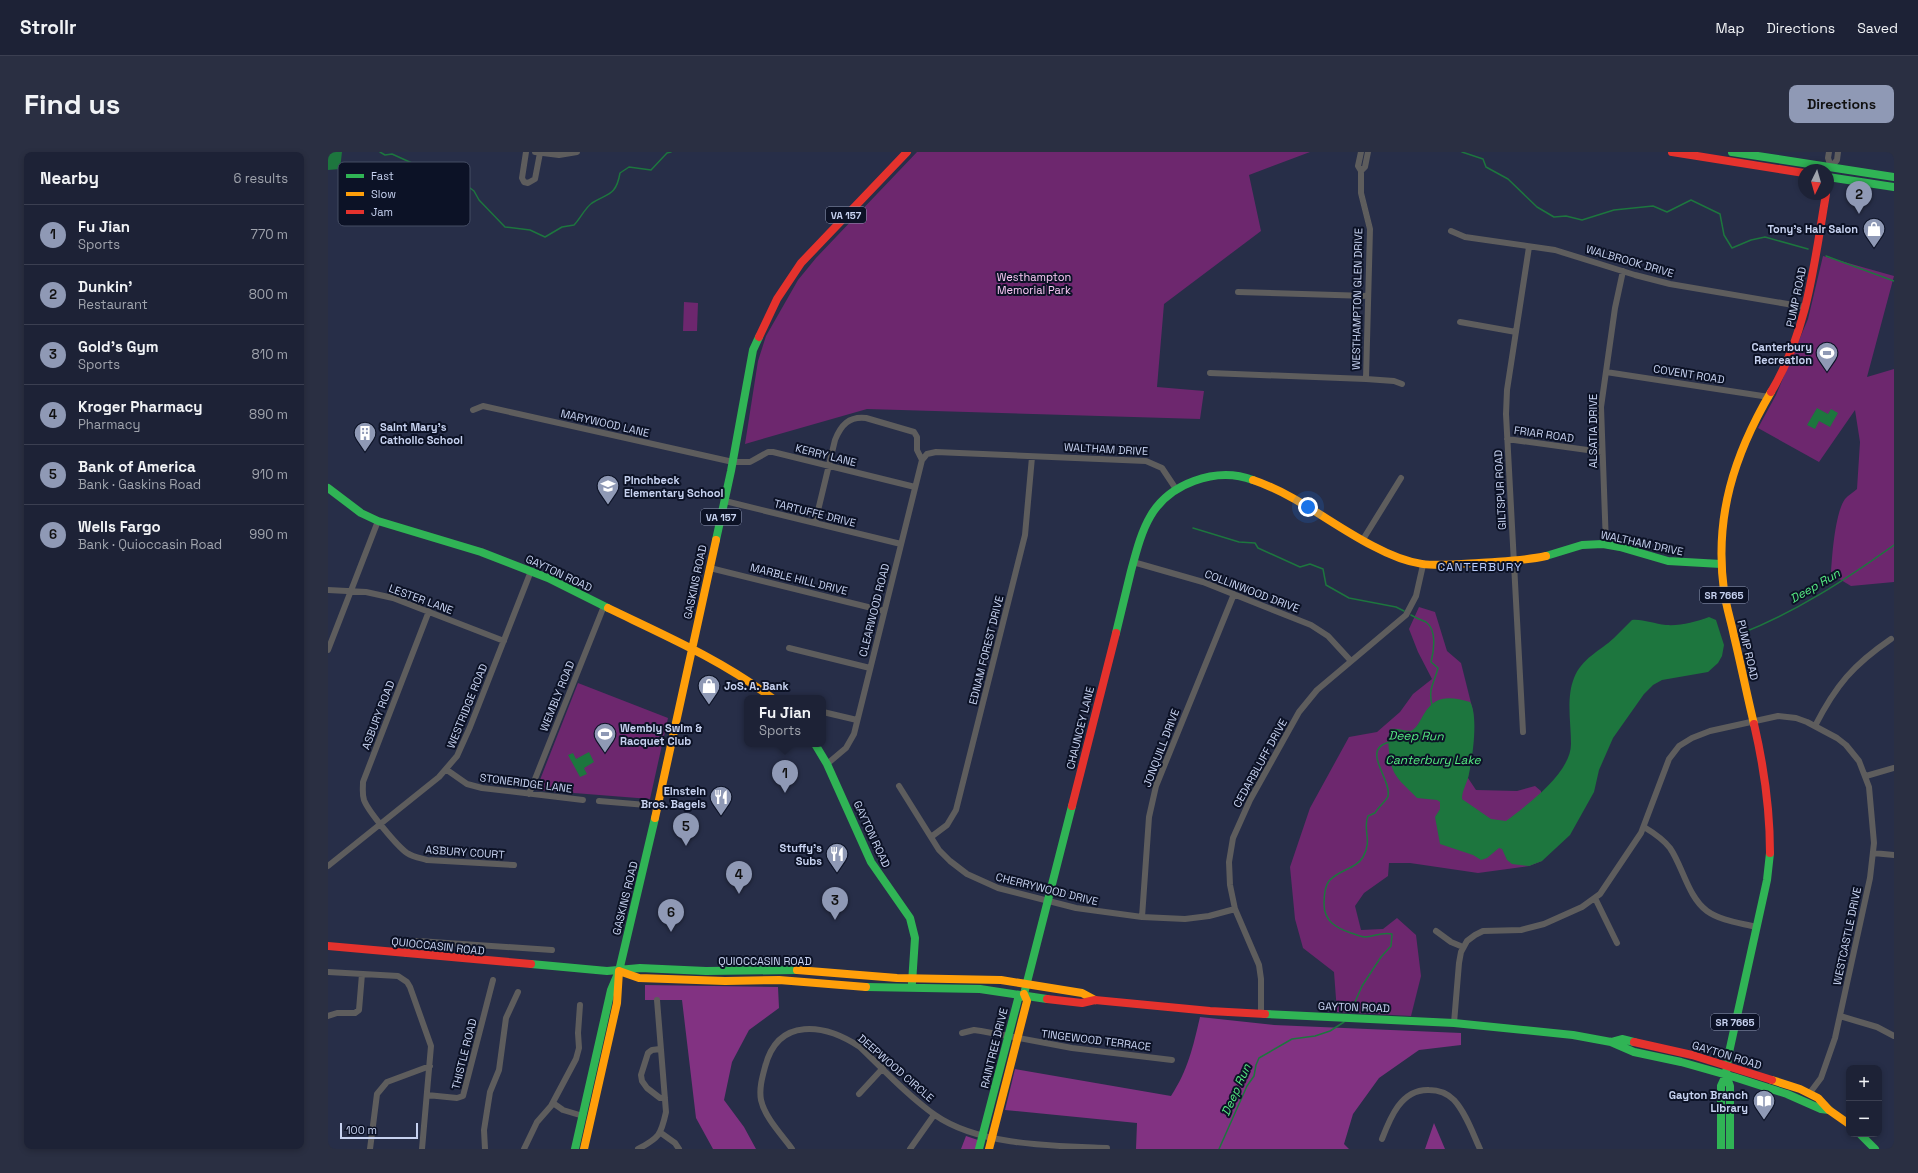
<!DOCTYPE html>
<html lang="en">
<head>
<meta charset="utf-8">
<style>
	body { margin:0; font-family:"Space Grotesk",sans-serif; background:#2a2f42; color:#f1f3f6 }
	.controls { position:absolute; right:12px; bottom:12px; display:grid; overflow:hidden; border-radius:8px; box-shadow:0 2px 6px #0003 }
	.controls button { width:36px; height:36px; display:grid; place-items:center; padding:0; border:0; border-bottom:1px solid #3b3f51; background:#1d2236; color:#f1f3f6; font:20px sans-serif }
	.compass { position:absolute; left:1470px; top:12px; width:36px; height:36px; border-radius:50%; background:#1d2236; box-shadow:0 2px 6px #0003; rotate:185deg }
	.scale { position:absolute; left:12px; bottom:10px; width:78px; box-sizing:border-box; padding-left:4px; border:2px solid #c7d2f0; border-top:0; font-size:11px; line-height:14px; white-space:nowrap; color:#c7d2f0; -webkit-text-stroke:3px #0c1226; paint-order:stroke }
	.you { position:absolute; left:980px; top:355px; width:14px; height:14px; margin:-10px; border:3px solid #fff; border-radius:50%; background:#1a73e8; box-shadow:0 0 0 6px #1a73e833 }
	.badge { display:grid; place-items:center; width:26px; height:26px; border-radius:50%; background:#8f99b5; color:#111; font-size:13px; font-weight:700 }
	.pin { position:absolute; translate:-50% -33px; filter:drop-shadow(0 1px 2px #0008) }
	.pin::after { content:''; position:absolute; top:21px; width:14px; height:12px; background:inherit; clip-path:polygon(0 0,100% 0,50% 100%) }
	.popup { position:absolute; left:416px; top:543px; width:82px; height:52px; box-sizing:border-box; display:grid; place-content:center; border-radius:8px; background:#1d2236; filter:drop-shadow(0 1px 3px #0005); font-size:13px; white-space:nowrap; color:#a0a4ad }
	.popup b { font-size:15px; color:#f1f3f6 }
	.popup::after { content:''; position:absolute; left:50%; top:100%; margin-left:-8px; border:8px solid transparent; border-top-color:#1d2236 }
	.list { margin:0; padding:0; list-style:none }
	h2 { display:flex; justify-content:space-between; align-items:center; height:52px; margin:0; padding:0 16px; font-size:17px }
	h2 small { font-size:13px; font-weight:400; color:#a0a4ad }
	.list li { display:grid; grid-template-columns:26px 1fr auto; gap:12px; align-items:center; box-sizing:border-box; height:60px; padding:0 16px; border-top:1px solid #3b3f51 }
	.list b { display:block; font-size:15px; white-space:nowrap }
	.list p { margin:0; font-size:13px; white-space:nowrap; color:#a0a4ad }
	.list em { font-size:13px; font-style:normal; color:#a0a4ad }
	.map { position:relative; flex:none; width:1566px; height:997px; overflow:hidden; border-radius:8px }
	header { display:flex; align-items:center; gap:24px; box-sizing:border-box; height:56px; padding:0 20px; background:#1d2236; border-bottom:1px solid #3b3f51 }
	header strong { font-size:19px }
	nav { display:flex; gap:22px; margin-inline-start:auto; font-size:14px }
	.intro { display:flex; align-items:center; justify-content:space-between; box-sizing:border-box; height:96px; padding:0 24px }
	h1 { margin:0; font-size:28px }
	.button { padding:10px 18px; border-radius:8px; background:#8f99b5; color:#111; font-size:14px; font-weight:700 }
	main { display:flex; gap:24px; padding:0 24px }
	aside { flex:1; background:#1d2236; border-radius:8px; box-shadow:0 2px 6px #0003 }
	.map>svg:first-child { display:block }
	.green { fill:#6d276e }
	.forest { fill:#823282 }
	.water { fill:#1d763e }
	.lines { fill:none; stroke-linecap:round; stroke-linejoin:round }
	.stream { stroke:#1d763e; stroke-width:1.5 }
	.street { stroke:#5e5d5d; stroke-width:6 }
	.fast { stroke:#30b455; stroke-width:8 }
	.slow { stroke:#ff9f0a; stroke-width:8 }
	.jam { stroke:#e5322d; stroke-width:8 }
	.labels { text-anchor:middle; stroke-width:4; stroke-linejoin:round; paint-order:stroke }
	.shield { fill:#0c1226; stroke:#8f98b3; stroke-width:1 }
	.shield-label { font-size:10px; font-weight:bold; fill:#c7d2f0 }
	.poi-label { font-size:11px; font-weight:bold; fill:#c7d2f0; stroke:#0c1226; text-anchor:end }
	.street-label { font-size:11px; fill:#c7d2f0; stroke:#0c1226 }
	.park-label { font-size:11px; fill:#facaf5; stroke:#0c1226 }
	.neighbourhood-label { font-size:12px; letter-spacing:1px; fill:#bccdfc; stroke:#0c1226 }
	.water-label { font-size:12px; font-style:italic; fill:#56ed82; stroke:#0c1226 }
	.key { fill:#0c1226; stroke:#444c63; stroke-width:1 }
	.key-label { font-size:11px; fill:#c7d2f0 }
</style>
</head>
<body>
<header>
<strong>Strollr</strong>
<nav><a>Map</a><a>Directions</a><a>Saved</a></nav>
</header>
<div class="intro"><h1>Find us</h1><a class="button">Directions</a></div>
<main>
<aside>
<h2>Nearby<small>6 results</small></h2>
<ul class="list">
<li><span class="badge">1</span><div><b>Fu Jian</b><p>Sports</p></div><em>770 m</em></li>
<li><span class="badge">2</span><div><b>Dunkin'</b><p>Restaurant</p></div><em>800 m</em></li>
<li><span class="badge">3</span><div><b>Gold's Gym</b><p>Sports</p></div><em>810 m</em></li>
<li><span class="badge">4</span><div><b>Kroger Pharmacy</b><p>Pharmacy</p></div><em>890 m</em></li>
<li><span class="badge">5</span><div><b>Bank of America</b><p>Bank · Gaskins Road</p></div><em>910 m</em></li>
<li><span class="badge">6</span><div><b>Wells Fargo</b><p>Bank · Quioccasin Road</p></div><em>990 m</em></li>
</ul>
</aside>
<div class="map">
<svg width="1566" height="997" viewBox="0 0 1566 997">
	<rect width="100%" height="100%" fill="#272e48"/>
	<path class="green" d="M589,0H982L921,23L933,79L836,152L829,235L876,239L872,267L539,257L417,292L430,209L438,184L470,128L488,106Z
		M1495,104L1566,124L1539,225L1566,217V430L1523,434L1503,422C1504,404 1507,361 1517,347C1520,343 1526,340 1529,337L1532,290L1527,258L1491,310L1430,276L1448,243L1480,167Z
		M356,150L370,151L369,179H355Z
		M1091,455L1107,460L1119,499L1133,511L1145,559L1146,579L1140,626L1148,638L1189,639L1207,634L1213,639L1214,709L1201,714L1150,721L1082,711H1061L1060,724L1036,741L1027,754L1033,778L1055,777L1069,766L1088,783L1093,824L1083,864L1009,860L1006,820L975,796L967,767L962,715L982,656L1021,585L1049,580L1072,560L1085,542L1104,527L1090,500L1081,477Z
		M250,531L340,566L322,647L208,638Z"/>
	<path class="forest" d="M317,833L450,835L451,856L421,878L404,910L396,948L416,975L428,997H385L368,966L354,848H317Z
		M872,865L946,873L1133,881V893L1091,898L1051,926L1025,962L1016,992L1021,997H808L809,971L677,958L687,917L843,944C860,918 865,895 872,865Z
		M1106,971L1117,997H1097Z
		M638,984L650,988L648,997H633Z"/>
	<path class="water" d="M0,0H14L12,17L0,18Z
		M1489,256L1500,262L1503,257L1510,261L1502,275L1491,269L1487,277L1479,273Z
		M1381,465L1388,468L1396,493L1394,504L1390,511L1380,520L1334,528L1325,533L1316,542L1285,586L1271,618L1266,640L1242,683L1214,709L1201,714L1184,712L1179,708L1174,697L1171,696L1159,706L1153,708L1145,703L1112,692L1107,665L1112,657V650L1109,648L1089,646C1072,628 1063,625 1061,599C1060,592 1060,584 1062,577C1070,576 1075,579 1083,579C1090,575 1092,568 1096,562C1108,542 1123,545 1142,550C1151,564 1144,610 1140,626C1138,633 1134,639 1134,647L1163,667L1178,669C1199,653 1243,621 1243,592C1243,571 1238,546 1246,526C1254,506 1272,499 1286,486C1292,480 1298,474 1304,468C1315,467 1326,472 1338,473C1353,474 1367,470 1381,465Z
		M261,600L266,610L256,616L259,622L252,625L240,603L245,601L248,607Z"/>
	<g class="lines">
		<path class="stream" d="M52,0L57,3L64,2L95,16L121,20L146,39L151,48L177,75L202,78L217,85L234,75L246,73C252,67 257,56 264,51C280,41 288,44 292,21L301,15L323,18L339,1L343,0
			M1134,0L1155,7L1158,15L1180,27L1209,55L1226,65L1238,64L1254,68L1286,58L1325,54L1339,60L1363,48L1392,62L1396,83L1404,96L1423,88L1437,85L1480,97
			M1498,104L1566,129
			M865,376L911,390L927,391L930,396L972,415L982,412L995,417L998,433L1021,446L1068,455L1076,459
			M1083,463C1088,466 1093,468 1098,470C1109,478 1106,499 1103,510L1110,516C1106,532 1100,536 1104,553
			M1412,482C1468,460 1517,428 1566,393
			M1023,859L1034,834L1053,805L1063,794L1064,782C1054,780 1047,784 1037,785C1032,785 1027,782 1023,781C1008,776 996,769 996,752C996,745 996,735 1001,729C1010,718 1028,717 1035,705C1045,688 1034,677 1040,664L1047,661C1051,654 1060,647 1060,644C1064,627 1032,598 1061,590
			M891,997L919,934L926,924L928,913L931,906L964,887L987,884L1002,879L1016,870"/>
		<path class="street" d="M198,0L194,26L196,30L200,31L207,27L212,1
			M207,0L231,3L249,0
			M1033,0L1030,14L1033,19V41L1042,77L1038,227
			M1501,0L1500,6L1503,15L1509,8L1510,0
			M1033,19L1037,15L1040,0
			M1123,79L1137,85L1227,98L1307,123L1342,132L1477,155
			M910,140L1040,144
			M1132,170L1188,180
			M1278,220L1441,245
			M882,221L1038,227L1066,229L1074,232
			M145,258L155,254L405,310H422L440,300H445L587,335
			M1179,287L1274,300
			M397,349L573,392
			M487,371L507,288C513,273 521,264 538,266L586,280L589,285V298L594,308
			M1034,389L1073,326
			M1278,393L1273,255L1287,156L1295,119
			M805,410L875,430L983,473L1000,484L1023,509
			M382,416L556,459
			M0,438L38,440L65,446L176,489
			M101,459L35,630C35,636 34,642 36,648C40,659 69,694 79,701C85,705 92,706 99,708L186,713
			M461,496L542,516
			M0,498L50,369
			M495,560L529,568
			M1487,574C1508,533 1525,513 1563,487
			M1195,580L1178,262L1179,238L1201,95
			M499,612L518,596L526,582L594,308L599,302L608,300L818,309L834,316L848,337
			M119,618L139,632L154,636L255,648
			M1538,624L1566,616
			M571,634L611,698L622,709L639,722L670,736L748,756L814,765L857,767L881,764L907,757
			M201,642L276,454
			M271,649L330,654
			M1316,675C1326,681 1335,687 1342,696C1355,715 1360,745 1379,759C1393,769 1413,771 1428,775
			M603,685L619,673L628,658L697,383L704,305
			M1545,701L1566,703
			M0,714L111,625L129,604L142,575L203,419
			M1267,746L1289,791
			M814,765L821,665L828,634L906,442
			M1108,779L1123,790L1135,795
			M78,802L81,791L90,789L224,798
			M0,820L70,824L79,830L82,835L103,894L94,997
			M933,862V827L931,813L907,757L902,733L901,710L905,686L922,648L971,560L989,538L1078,463L1088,444L1095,413
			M0,864L9,861H27L31,858L34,822
			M1512,864L1549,875L1566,884
			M1126,871L1131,811L1133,800L1139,789L1147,783L1155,779L1193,778L1216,772L1254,755L1272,742L1313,681L1341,607L1351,594L1364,586L1382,579L1450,564L1468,566L1479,570L1509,586L1518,593L1531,609L1541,635L1546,691L1542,726L1507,886L1493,926L1481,942
			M634,881L646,878L653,879L744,896L844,908
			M332,897L324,898L320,901L313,923L314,929L319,936L332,946H337
			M531,942L555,916
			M99,943L129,946L135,944L165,828
			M225,951L235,958L255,964
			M333,981L347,991L351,997
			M1054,987C1062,966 1073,937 1101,938C1111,938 1120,942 1126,948C1138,961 1145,982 1152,997
			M42,997L49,942L59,930L102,914
			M157,997L156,978L162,940L171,918L178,866L190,840
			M196,997L209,970L223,954L248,907L251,896L250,881L252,853
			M310,997C331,986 333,983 338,960L329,848
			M464,997C454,983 437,966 433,948C431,937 434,926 437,915C450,864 497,872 532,895C556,918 580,944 607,963C651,994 727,994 779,996
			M582,997L606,963"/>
		<path class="fast" d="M1404,0L1566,25
			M1500,25L1566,35
			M0,336L33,361L50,369L153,400L220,426L280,456
			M388,388L403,319L425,198L431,185
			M1218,404L1254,393L1275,392L1292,395L1340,409L1393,412
			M788,481C793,460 798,440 803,419C814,378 822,345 866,329C885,322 906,321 925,328
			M487,592L499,612L543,710L582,766L587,786L584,831
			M203,812L279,819L312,816L378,819L469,818
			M538,835L652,837L719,847
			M696,842L744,654
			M937,862L1126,871L1245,883L1283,890L1294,887L1306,890
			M1283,890L1306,900L1353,910L1406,925L1459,942L1493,957L1501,958
			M1398,923L1402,934V997
			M1532,982L1547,997
			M247,997L283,838L291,819L327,666
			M651,997L690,847L696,842
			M1393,997V934L1398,923L1400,905L1439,728L1442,701"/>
		<path class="slow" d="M925,328C969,343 1004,373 1045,394C1088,417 1105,414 1151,411C1174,409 1196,409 1218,404
			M280,456C336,483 394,508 444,546
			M1426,572C1419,543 1413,513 1406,484C1403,469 1398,454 1396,439C1386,365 1406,303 1443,240
			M327,666L388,388
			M469,818L569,826L673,828L754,841L767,848
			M291,819L311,826L397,829L451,828L538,835
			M1444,928L1472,937L1490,946L1501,958L1521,972
			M256,997L289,851L291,819
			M661,997L699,849L696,842"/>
		<path class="jam" d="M1344,0L1476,21
			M431,185L449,147L473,111L579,0
			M1443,240C1480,178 1486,112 1498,42
			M1426,572C1436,615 1442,656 1442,701
			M744,654L788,481
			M0,794L203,812
			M719,847L754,851L767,848L882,859L937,862
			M1306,890L1364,903L1444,928"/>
	</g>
	<defs>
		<g id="shop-pin" transform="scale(1.15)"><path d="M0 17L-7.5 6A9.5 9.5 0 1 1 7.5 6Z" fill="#8f99b5" stroke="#0c1226"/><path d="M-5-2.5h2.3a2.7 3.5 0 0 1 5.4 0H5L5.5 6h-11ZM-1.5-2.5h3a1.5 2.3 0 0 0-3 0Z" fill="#fff"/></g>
		<g id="stadium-pin" transform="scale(1.15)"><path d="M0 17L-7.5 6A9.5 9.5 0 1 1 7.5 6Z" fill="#8f99b5" stroke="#0c1226"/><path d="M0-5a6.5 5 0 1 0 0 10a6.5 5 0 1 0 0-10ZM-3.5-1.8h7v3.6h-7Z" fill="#fff"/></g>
		<g id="building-pin" transform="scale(1.15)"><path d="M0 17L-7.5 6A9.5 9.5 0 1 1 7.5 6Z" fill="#8f99b5" stroke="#0c1226"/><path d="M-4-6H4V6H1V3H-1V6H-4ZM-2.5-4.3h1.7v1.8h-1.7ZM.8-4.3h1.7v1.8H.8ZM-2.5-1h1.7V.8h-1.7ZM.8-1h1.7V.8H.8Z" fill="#fff"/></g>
		<g id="school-pin" transform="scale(1.15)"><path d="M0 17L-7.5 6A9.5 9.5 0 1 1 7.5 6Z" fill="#8f99b5" stroke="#0c1226"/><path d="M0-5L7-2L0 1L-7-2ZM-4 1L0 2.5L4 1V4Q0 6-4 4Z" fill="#fff"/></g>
		<g id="restaurant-pin" transform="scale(1.15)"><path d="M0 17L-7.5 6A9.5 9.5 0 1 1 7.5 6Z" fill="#8f99b5" stroke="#0c1226"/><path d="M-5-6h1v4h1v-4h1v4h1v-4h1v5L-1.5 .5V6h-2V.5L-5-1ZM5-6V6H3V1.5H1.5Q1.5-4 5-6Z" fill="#fff"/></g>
		<g id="library-pin" transform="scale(1.15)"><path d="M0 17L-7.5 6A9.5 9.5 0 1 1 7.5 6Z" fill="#8f99b5" stroke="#0c1226"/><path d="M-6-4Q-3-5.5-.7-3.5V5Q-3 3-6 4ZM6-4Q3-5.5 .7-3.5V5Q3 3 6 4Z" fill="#fff"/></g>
	</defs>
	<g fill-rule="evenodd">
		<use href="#shop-pin" x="1546" y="77"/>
		<use href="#stadium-pin" x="1499" y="201"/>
		<use href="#building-pin" x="37" y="281"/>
		<use href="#school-pin" x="280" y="334"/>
		<use href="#shop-pin" x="381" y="534"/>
		<use href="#stadium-pin" x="277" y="582"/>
		<use href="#restaurant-pin" x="393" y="645"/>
		<use href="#restaurant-pin" x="509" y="702"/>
		<use href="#library-pin" x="1436" y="949"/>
	</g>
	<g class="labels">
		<g class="shield">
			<rect x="498" y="55" width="40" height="16" rx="3"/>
			<rect x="373" y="357" width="40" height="16" rx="3"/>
			<rect x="1372" y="435" width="48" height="16" rx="3"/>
			<rect x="1383" y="862" width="48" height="16" rx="3"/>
		</g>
		<g class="shield-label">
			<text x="518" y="67">VA 157</text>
			<text x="393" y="369">VA 157</text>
			<text x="1396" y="447">SR 7665</text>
			<text x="1407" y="874">SR 7665</text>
		</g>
		<g class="poi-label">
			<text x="1530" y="81">Tony's Hair Salon</text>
			<text x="1484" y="199">Canterbury<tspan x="1484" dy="13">Recreation</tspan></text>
			<text x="52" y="279" text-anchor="start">Saint Mary's<tspan x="52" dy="13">Catholic School</tspan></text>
			<text x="296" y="332" text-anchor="start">Pinchbeck<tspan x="296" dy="13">Elementary School</tspan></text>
			<text x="396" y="538" text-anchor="start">JoS. A. Bank</text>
			<text x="292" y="580" text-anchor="start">Wembly Swim &amp;<tspan x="292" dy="13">Racquet Club</tspan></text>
			<text x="378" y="643">Einstein<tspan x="378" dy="13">Bros. Bagels</tspan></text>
			<text x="494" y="700">Stuffy's<tspan x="494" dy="13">Subs</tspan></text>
			<text x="1420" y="947">Gayton Branch<tspan x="1420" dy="13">Library</tspan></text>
		</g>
		<g class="street-label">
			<text transform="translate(1302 109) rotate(16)" y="4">WALBROOK DRIVE</text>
			<text transform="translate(1468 145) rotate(-78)" y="4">PUMP ROAD</text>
			<text transform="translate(1029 147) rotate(-89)" y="4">WESTHAMPTON GLEN DRIVE</text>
			<text transform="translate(1361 222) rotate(9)" y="4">COVENT ROAD</text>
			<text transform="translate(277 271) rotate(13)" y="4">MARYWOOD LANE</text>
			<text transform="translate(1265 279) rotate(-90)" y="4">ALSATIA DRIVE</text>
			<text transform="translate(1216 282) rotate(8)" y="4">FRIAR ROAD</text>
			<text transform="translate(778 297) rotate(3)" y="4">WALTHAM DRIVE</text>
			<text transform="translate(498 303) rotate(14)" y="4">KERRY LANE</text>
			<text transform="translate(1172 338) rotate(-93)" y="4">GILTSPUR ROAD</text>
			<text transform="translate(487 361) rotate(14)" y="4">TARTUFFE DRIVE</text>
			<text transform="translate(1314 391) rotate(12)" y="4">WALTHAM DRIVE</text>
			<text transform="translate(231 421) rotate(25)" y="4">GAYTON ROAD</text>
			<text transform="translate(471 427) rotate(14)" y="4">MARBLE HILL DRIVE</text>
			<text transform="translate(367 430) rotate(-78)" y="4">GASKINS ROAD</text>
			<text transform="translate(924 439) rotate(21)" y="4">COLLINWOOD DRIVE</text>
			<text transform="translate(93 447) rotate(20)" y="4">LESTER LANE</text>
			<text transform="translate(546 458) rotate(-76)" y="4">CLEARWOOD ROAD</text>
			<text transform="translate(658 498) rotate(-76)" y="4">EDNAM FOREST DRIVE</text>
			<text transform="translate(1420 498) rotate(77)" y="4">PUMP ROAD</text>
			<text transform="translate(229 544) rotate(-68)" y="4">WEMBLY ROAD</text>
			<text transform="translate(139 554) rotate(-68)" y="4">WESTRIDGE ROAD</text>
			<text transform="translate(50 563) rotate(-69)" y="4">ASBURY ROAD</text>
			<text transform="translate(752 576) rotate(-76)" y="4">CHAUNCEY LANE</text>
			<text transform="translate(833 596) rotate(-69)" y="4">JONQUILL DRIVE</text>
			<text transform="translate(932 611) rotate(-61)" y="4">CEDARBLUFF DRIVE</text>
			<text transform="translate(198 631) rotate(7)" y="4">STONERIDGE LANE</text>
			<text transform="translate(544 682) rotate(65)" y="4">GAYTON ROAD</text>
			<text transform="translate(137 700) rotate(4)" y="4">ASBURY COURT</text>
			<text transform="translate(719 737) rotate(14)" y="4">CHERRYWOOD DRIVE</text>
			<text transform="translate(297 746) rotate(-76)" y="4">GASKINS ROAD</text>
			<text transform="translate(1519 784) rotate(-78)" y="4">WESTCASTLE DRIVE</text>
			<text transform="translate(110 794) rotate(6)" y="4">QUIOCCASIN ROAD</text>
			<text x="437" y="813">QUIOCCASIN ROAD</text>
			<text transform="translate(1026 855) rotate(2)" y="4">GAYTON ROAD</text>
			<text transform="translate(768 888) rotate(7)" y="4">TINGEWOOD TERRACE</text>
			<text transform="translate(666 896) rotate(-76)" y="4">RAINTREE DRIVE</text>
			<text transform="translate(136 902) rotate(-76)" y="4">THISTLE ROAD</text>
			<text transform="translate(1399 903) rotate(17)" y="4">GAYTON ROAD</text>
			<text transform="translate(568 916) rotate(41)" y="4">DEEPWOOD CIRCLE</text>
		</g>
		<g class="park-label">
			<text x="706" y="129">Westhampton<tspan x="706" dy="13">Memorial Park</tspan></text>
		</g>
		<g class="neighbourhood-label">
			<text x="1152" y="419">CANTERBURY</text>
		</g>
		<g class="water-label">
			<text transform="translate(1487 434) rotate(-30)" y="4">Deep Run</text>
			<text transform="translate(1088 584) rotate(1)" y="4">Deep Run</text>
			<text x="1105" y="612">Canterbury Lake</text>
			<text transform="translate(908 938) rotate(-66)" y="4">Deep Run</text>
		</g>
	</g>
	<rect x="10" y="10" width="132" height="64" rx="6" class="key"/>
	<rect x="18" y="22" width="18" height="4" fill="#30b455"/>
	<rect x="18" y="40" width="18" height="4" fill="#ff9f0a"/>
	<rect x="18" y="58" width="18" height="4" fill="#e5322d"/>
	<g class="key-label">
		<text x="43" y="28">Fast</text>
		<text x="43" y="46">Slow</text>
		<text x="43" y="64">Jam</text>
	</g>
</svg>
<div class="controls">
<button>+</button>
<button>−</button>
</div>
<svg class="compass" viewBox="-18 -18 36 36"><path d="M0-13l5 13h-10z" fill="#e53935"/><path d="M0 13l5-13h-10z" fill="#a0a4ad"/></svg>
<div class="scale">100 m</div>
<div class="you"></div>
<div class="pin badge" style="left:457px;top:641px">1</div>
<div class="popup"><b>Fu Jian</b>Sports</div>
<div class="pin badge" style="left:1531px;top:62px">2</div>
<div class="pin badge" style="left:507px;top:768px">3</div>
<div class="pin badge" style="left:411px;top:742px">4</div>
<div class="pin badge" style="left:358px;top:694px">5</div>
<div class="pin badge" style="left:343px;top:780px">6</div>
</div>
</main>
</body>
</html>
